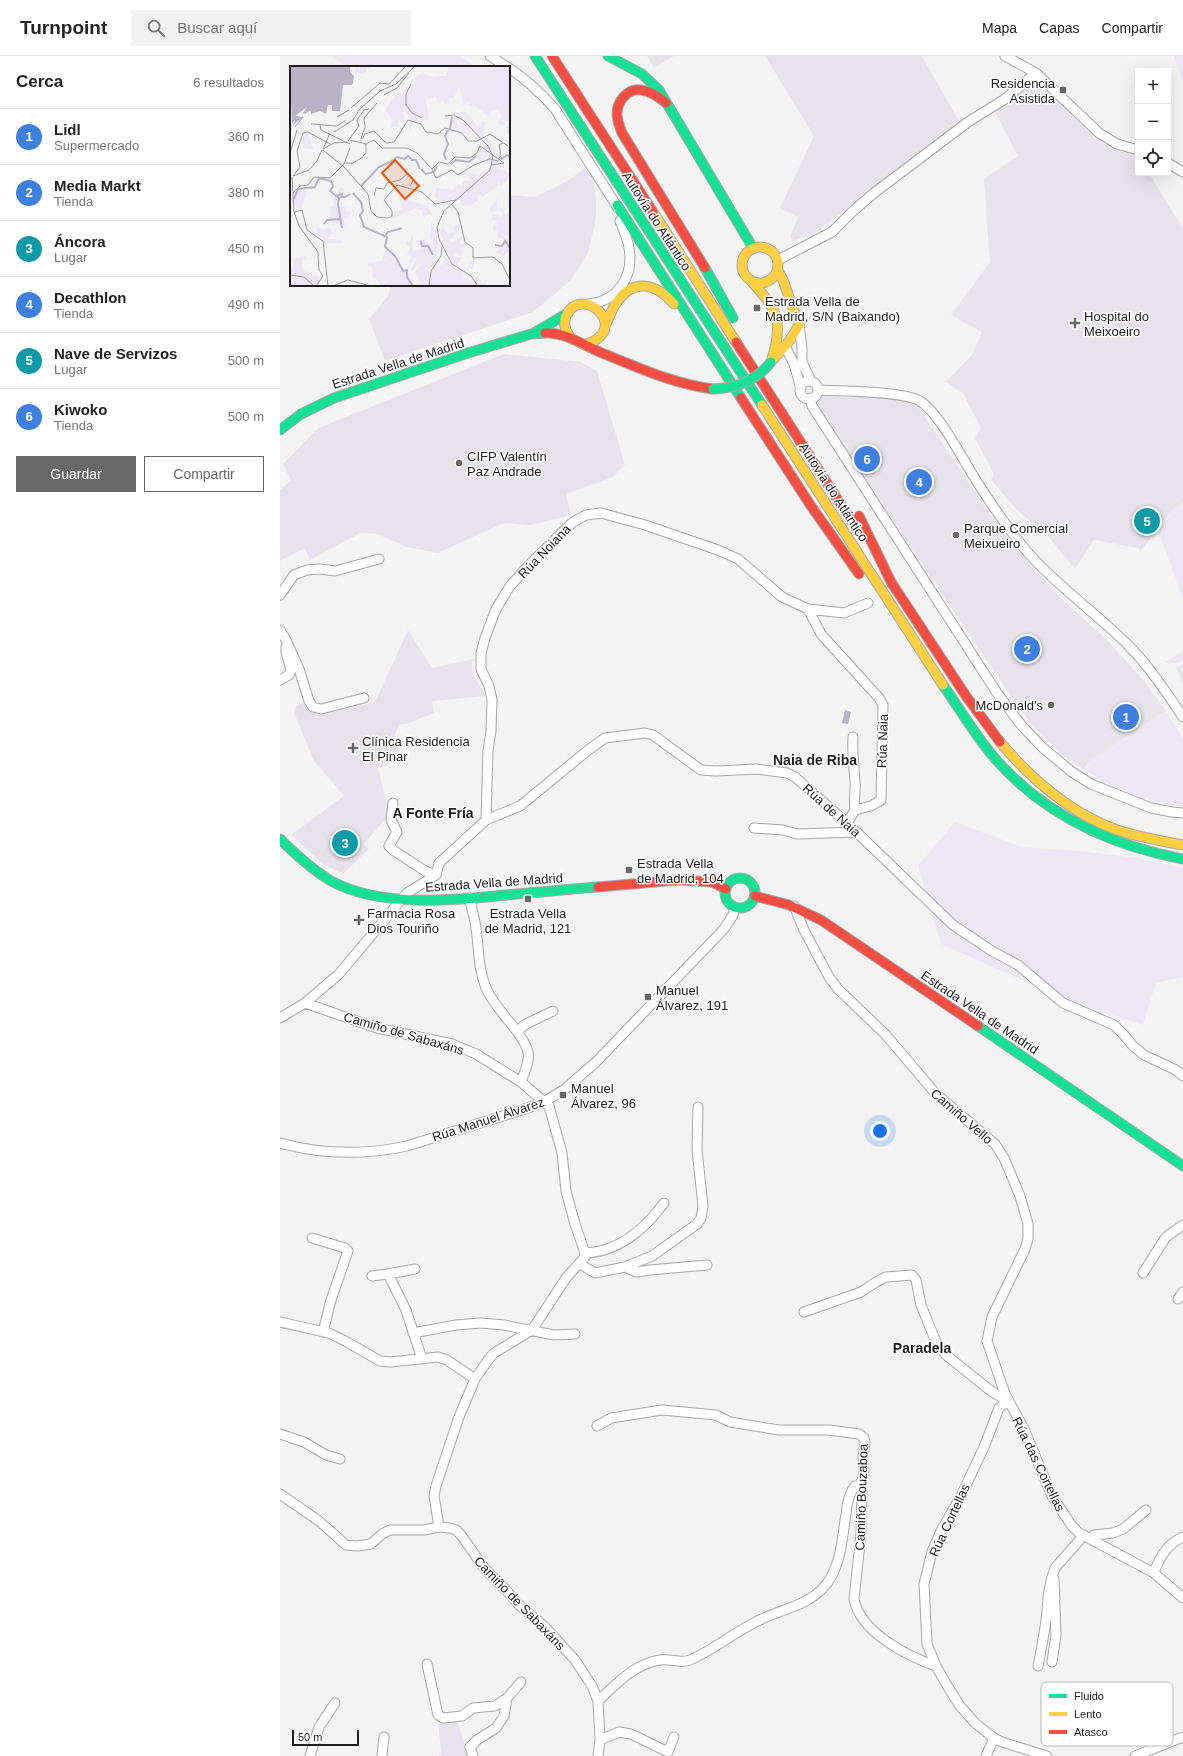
<!DOCTYPE html>
<html lang="es">
<head>
<meta charset="utf-8">
<style>
	body { margin:0; font-family:Helvetica,sans-serif; background:#f2f2f2; color:#222 }
	.controls { position:absolute; right:12px; top:12px; display:grid; overflow:hidden; border-radius:0px; box-shadow:0 4px 16px #0002 }
	.controls button { width:36px; height:36px; display:grid; place-items:center; padding:0; border:0; border-bottom:1px solid #e0e0e0; background:#fff; color:#222; font:20px sans-serif }
	.scale { position:absolute; left:12px; bottom:10px; width:67px; box-sizing:border-box; padding-left:4px; border:2px solid #1d1d1e; border-top:0; font-size:11px; line-height:14px; white-space:nowrap; color:#1d1d1e; -webkit-text-stroke:3px #fff; paint-order:stroke }
	.you { position:absolute; left:600px; top:1075px; width:14px; height:14px; margin:-10px; border:3px solid #fff; border-radius:50%; background:#1a73e8; box-shadow:0 0 0 6px #1a73e833 }
	.badge { display:grid; place-items:center; width:26px; height:26px; border-radius:50%; background:#686869; color:#fff; font-size:13px; font-weight:700 }
	.pin { position:absolute; translate:-50% -50%; border:2px solid #fff; box-shadow:0 1px 4px #0006 }
	.list { margin:0; padding:0; list-style:none }
	h2 { display:flex; justify-content:space-between; align-items:center; height:52px; margin:0; padding:0 16px; font-size:17px }
	h2 small { font-size:13px; font-weight:400; color:#767676 }
	.list li { display:grid; grid-template-columns:26px 1fr auto; gap:12px; align-items:center; box-sizing:border-box; height:56px; padding:0 16px; border-top:1px solid #e0e0e0 }
	.list b { display:block; font-size:15px; white-space:nowrap }
	.list p { margin:0; font-size:13px; white-space:nowrap; color:#767676 }
	.list em { font-size:13px; font-style:normal; color:#767676 }
	.actions { display:flex; gap:8px; padding:12px 16px }
	.actions a { flex:1; padding:9px 0; border:1px solid #686869; border-radius:0px; text-align:center; font-size:14px; color:#686869 }
	.actions .main { background:#686869; color:#fff }
	.icon { flex:none; width:22px; height:22px; fill:none; stroke:currentColor; stroke-width:2; stroke-linecap:round; stroke-linejoin:round }
	.map { position:relative; flex:none; width:903px; height:1700px; overflow:hidden }
	header { display:flex; align-items:center; gap:24px; box-sizing:border-box; height:56px; padding:0 20px; background:#fff; border-bottom:1px solid #e0e0e0 }
	header strong { font-size:19px }
	nav { display:flex; gap:22px; margin-inline-start:auto; font-size:14px }
	.search { width:280px; height:36px; background:#f2f2f2; display:flex; align-items:center; gap:10px; box-sizing:border-box; padding:0 14px; border-radius:0px; color:#767676; font-size:15px }
	main { display:flex }
	aside { flex:1; background:#fff }
	.map>svg:first-child { display:block }
	.built { fill:#e6e4ea }
	.green { fill:#ebe7f5 }
	.water { fill:#b8b3c7 }
	.lines { fill:none; stroke-linecap:round; stroke-linejoin:round }
	.street-casing { stroke:#a8a8a9; stroke-width:11 }
	.fast-casing { stroke:#a8a8a9; stroke-width:11 }
	.slow-casing { stroke:#a8a8a9; stroke-width:11 }
	.jam-casing { stroke:#a8a8a9; stroke-width:11 }
	.street { stroke:#fdfdfd; stroke-width:9 }
	.fast { stroke:#16e098; stroke-width:9 }
	.slow { stroke:#ffcf43; stroke-width:9 }
	.jam { stroke:#f24e42; stroke-width:9 }
	.fast-bridge-casing { stroke:#a8a8a9; stroke-width:11; stroke-linecap:butt }
	.fast-bridge { stroke:#16e098; stroke-width:9 }
	.poi-dot { fill:#686869; stroke:#fff; stroke-width:1.5 }
	.labels { text-anchor:middle; stroke-width:3; stroke-linejoin:round; paint-order:stroke }
	.poi-label { font-size:13px; fill:#1d1d1e; stroke:#fff; text-anchor:start }
	.street-label { font-size:13px; fill:#1d1d1e; stroke:#fff }
	.neighbourhood-label { font-size:14px; font-weight:bold; fill:#1d1d1e; stroke:#fff }
	.inset-river { fill:none; stroke:#b8b3c7; stroke-width:2 }
	.inset-road { fill:none; stroke:#9d9d9e; stroke-width:1 }
	.view { fill:#e8590c; fill-opacity:0.15; stroke:#e8590c; stroke-width:2 }
	.inset-edge { fill:none; stroke:#1d1d1e; stroke-width:2 }
	.key { fill:#fff; stroke:#bbbbbc; stroke-width:1 }
	.key-label { font-size:11px; fill:#1d1d1e }
</style>
</head>
<body>
<header>
<strong>Turnpoint</strong>
<div class="search"><svg class="icon" aria-label="search" viewBox="0 0 24 24"><circle cx="10" cy="10" r="6"/><path d="M15 15l6 6"/></svg>Buscar aquí</div>
<nav><a>Mapa</a><a>Capas</a><a>Compartir</a></nav>
</header>
<main>
<aside>
<h2>Cerca<small>6 resultados</small></h2>
<ul class="list">
<li><span class="badge" style="background:#3f7fe0">1</span><div><b>Lidl</b><p>Supermercado</p></div><em>360 m</em></li>
<li><span class="badge" style="background:#3f7fe0">2</span><div><b>Media Markt</b><p>Tienda</p></div><em>380 m</em></li>
<li><span class="badge" style="background:#0f9aa8">3</span><div><b>Áncora</b><p>Lugar</p></div><em>450 m</em></li>
<li><span class="badge" style="background:#3f7fe0">4</span><div><b>Decathlon</b><p>Tienda</p></div><em>490 m</em></li>
<li><span class="badge" style="background:#0f9aa8">5</span><div><b>Nave de Servizos</b><p>Lugar</p></div><em>500 m</em></li>
<li><span class="badge" style="background:#3f7fe0">6</span><div><b>Kiwoko</b><p>Tienda</p></div><em>500 m</em></li>
</ul>
<div class="actions"><a class="main">Guardar</a><a>Compartir</a></div>
</aside>
<div class="map">
<svg width="903" height="1700" viewBox="0 0 903 1700">
	<rect width="100%" height="100%" fill="#f3f3f4"/>
	<path class="built" d="M367,0H394L374,12Z
		M485,0H642L680,67L544,170L535,177L513,185L510,181L518,161L500,152L534,80Z
		M752,28H758L763,31L818,85L858,102V117H869L903,173V447L893,453L860,496L858,492L814,484L795,513L767,479L738,455L711,424L714,418L695,382L701,372L683,337L666,326L692,299L702,276L671,259L710,206L704,123L738,100L715,56Z
		M305,112L312,121L316,141V163L308,197L290,225L253,256L105,305L89,263L108,240L111,229H229V139L254,141L286,126Z
		M224,298L301,306L317,315L345,409L333,421L286,438L291,459L250,469L223,467L158,497L127,491L97,478L80,477L30,504L25,492L0,505V434L11,424L3,408L38,372Z
		M544,340L623,343L639,352L711,460L739,496L780,541L830,587L864,625L886,655L811,704L803,713L784,700L769,686L750,666L737,649L539,355L538,344Z
		M128,574L152,612L194,603L192,606L193,619L206,640L152,645L154,657L126,668H120L113,683L122,702L98,712L109,759L84,788L89,793L63,818L43,808L11,779L64,740L34,705L14,657L17,649L24,647L30,655L39,658L93,647L96,644Z
		M903,609V627L896,611Z
		M175,1660L189,1700H158L161,1698L158,1663Z"/>
	<path class="green" d="M52,0H181L194,11H66Z
		M894,0H903V23L901,20Z
		M903,447V542L878,474L893,453Z
		M903,595V605L889,608L885,606Z
		M886,655L903,683V751C868,746 833,733 803,713L811,704Z
		M675,766L741,791L798,795L858,802L903,812V921L876,927L863,969L789,945L661,888L638,810Z"/>
	<path class="water" d="M565,654L571,656L568,668L562,667Z"/>
	<g class="lines">
		<g class="street-casing">
			<path id="street" d="M210,0L227,11
				M725,0L756,17L819,77L837,88L858,94
				M229,12C247,24 261,37 275,53L338,152
				M888,107L903,116
				M498,204L552,176L572,156L594,137L688,66L725,43L756,17
				M309,248C338,245 354,220 349,192C348,183 343,173 340,165
				M519,269L522,292V306L531,325
				M505,290L514,308L521,333
				M520 334a9 9 0 1 1 18 0a9 9 0 1 1-18 0Z
				M538,334C560,335 623,335 640,345C659,357 681,400 694,421C711,448 729,475 750,499C780,532 817,558 848,589C869,610 886,636 903,661
				M530,342L532,350L717,637L742,670L763,692L792,716L811,728L871,752L892,756L903,757
				M0,539L14,519L27,514L40,513L55,515L99,503
				M528,553L541,578L599,642L603,649L601,744L591,750L575,754L567,767
				M0,574L6,584L19,613L29,645L33,651L41,653L84,642
				M0,624L9,619L11,614L6,596V591
				M573,681C572,696 574,710 575,725C576,735 573,744 575,754
				M113,747L111,764L117,776L109,790L113,794L145,815L156,819
				M206,764L208,695L211,675L212,644L209,630L201,613V597L205,582L216,553L230,530L252,506L293,466L306,459L321,457L365,469L438,494L458,503L502,541L528,553L564,557L588,547
				M474,772L503,774L517,778L577,776L575,775
				M190,842C191,853 195,862 196,872C199,893 198,912 206,932C215,954 243,976 248,996C250,1006 244,1017 241,1026
				M514,850L524,874L549,921L558,933L605,978L656,1038L715,1088L724,1102L740,1140L748,1168V1183L745,1193L712,1261L707,1285L725,1338L744,1373L772,1440L792,1470L799,1477L874,1517L903,1542
				M25,947L97,972L172,988L196,998L241,1026L269,1050L282,1097L286,1135L295,1168L305,1197L304,1202L286,1222L252,1274L214,1297L208,1304L195,1323L179,1361L156,1430L154,1440L159,1471L169,1472L176,1474L181,1479L205,1513L226,1534L238,1548L265,1571L295,1604L312,1630L318,1645L320,1684L318,1700
				M0,962L25,947L59,918L121,844L127,837L156,819L159,807L206,764L240,750L307,695L325,682L365,677L373,679L421,714L436,715L476,713L507,717L515,721L567,767L673,869L712,895L738,909L783,947L834,969L844,979L853,990L864,999L896,1014L903,1020
				M237,975L246,968L273,955
				M0,1087C41,1098 86,1099 127,1090L242,1054L264,1046L285,1033L316,1006L444,873L453,859L455,852
				M32,1182L65,1192L68,1195L51,1244L43,1276
				M305,1197C338,1196 365,1173 384,1147
				M300,1208L315,1217L345,1211L372,1200L417,1168L421,1162L423,1150L417,1094L418,1051
				M345,1211L356,1216L370,1214L427,1209
				M863,1217L886,1181L903,1169
				M108,1218L135,1213
				M92,1220L108,1218L126,1254L142,1303
				M898,1243L903,1236
				M524,1256L581,1236L596,1226L606,1221L632,1219L636,1224L641,1249L656,1286L666,1299L711,1335L728,1345
				M0,1266L49,1277L67,1286L100,1305L110,1306L158,1301L167,1304L195,1323
				M133,1277L176,1269L201,1267L224,1269L274,1279L295,1278
				M728,1345L719,1352L704,1391L681,1440L661,1475L652,1496L644,1528L647,1588L656,1610L668,1631L680,1650L695,1667L714,1682L722,1686L767,1700
				M317,1370L331,1362L382,1354L436,1359L450,1366L499,1374H549L579,1378L584,1382L585,1386L583,1402L584,1418L580,1429L582,1433L581,1478L574,1543C580,1576 627,1600 656,1610
				M0,1378L24,1386L46,1399L60,1403
				M0,1438L39,1465L66,1489L78,1490L91,1488L102,1478L110,1474H144L159,1471
				M812,1483L814,1479L833,1477L843,1473L866,1454
				M874,1517C879,1502 888,1487 903,1481
				M772,1606L776,1579L774,1523
				M147,1608L158,1659L163,1662L182,1660L193,1652L215,1650L227,1642
				M758,1610C761,1595 764,1579 766,1564C768,1546 768,1529 775,1512L804,1479
				M318,1645C336,1628 354,1608 380,1604C390,1602 400,1608 410,1604C436,1593 458,1573 484,1562C504,1553 527,1549 543,1532C561,1513 562,1483 566,1458C567,1448 569,1437 575,1430L580,1429
				M320,1684L339,1676L351,1678L388,1696L394,1681
				M30,1700L39,1671L55,1647
				M102,1700L104,1681
				M193,1700L190,1691L197,1684L216,1672L224,1660L227,1642L241,1626
				M706,1700L714,1682
				M855,1700L903,1681"/>
		</g>
		<g class="fast-casing">
			<path id="fast" d="M255,0L482,349
				M328,0L362,18L379,34L473,192
				M337,149L461,342
				M425,212L453,262
				M254,277L288,257
				M0,374L21,358L54,342L188,297L251,278L265,277
				M663,629C679,652 694,677 712,699C761,757 829,789 903,803
				M0,783C16,799 31,813 51,825C102,853 181,844 236,838C263,836 291,833 318,831
				M445 837a15 15 0 1 1 30 0a15 15 0 1 1-30 0Z
				M698,970L903,1110"/>
		</g>
		<g class="slow-casing">
			<path id="slow" d="M373,156L456,286
				M462 209a18 18 0 1 1 36 0a18 18 0 1 1-36 0Z
				M471,225C497,253 504,265 492,303
				M326,268C330,260 332,252 337,246C354,221 377,228 394,248
				M292,283C286,277 283,269 286,260C302,226 354,274 304,289
				M491,306L510,284L519,269L503,224L498,215
				M482,349L663,629
				M720,686C752,724 790,757 837,774C858,781 881,785 903,789"/>
		</g>
		<g class="jam-casing">
			<path id="jam" d="M272,0L373,156
				M386,47C379,41 370,35 361,34C347,32 337,46 337,58C337,65 340,71 342,77L425,212
				M265,277C285,276 305,290 322,297C358,312 395,328 433,333
				M456,286L578,475
				M461,342L531,450L579,518
				M579,460L612,528
				M611,526L686,640L720,686
				M318,831L398,824L432,826L446,833
				M475,840L509,849L541,864L698,970"/>
		</g>
		<use href="#street" class="street"/>
		<use href="#fast" class="fast"/>
		<use href="#slow" class="slow"/>
		<use href="#jam" class="jam"/>
		<g class="fast-bridge-casing">
			<path id="fast-bridge" d="M433,333C457,332 476,325 491,306"/>
		</g>
		<use href="#fast-bridge" class="fast-bridge"/>
	</g>
	<g class="poi-dot">
		<rect x="779" y="30" width="8" height="8" rx="2"/>
		<rect x="473" y="248" width="8" height="8" rx="2"/>
		<path d="M793 261h4v4h4v4h-4v4h-4v-4h-4v-4h4z"/>
		<circle cx="179" cy="407" r="4"/>
		<circle cx="676" cy="479" r="4"/>
		<circle cx="771" cy="649" r="4"/>
		<path d="M71 686h4v4h4v4h-4v4h-4v-4h-4v-4h4z"/>
		<rect x="345" y="810" width="8" height="8" rx="2"/>
		<rect x="244" y="839" width="8" height="8" rx="2"/>
		<path d="M77 858h4v4h4v4h-4v4h-4v-4h-4v-4h4z"/>
		<rect x="364" y="937" width="8" height="8" rx="2"/>
		<rect x="279" y="1035" width="8" height="8" rx="2"/>
	</g>
	<g class="labels">
		<g class="poi-label">
			<text x="775" y="32" text-anchor="end">Residencia<tspan x="775" dy="15">Asistida</tspan></text>
			<text x="485" y="250">Estrada Vella de<tspan x="485" dy="15">Madrid, S/N (Baixando)</tspan></text>
			<text x="804" y="265">Hospital do<tspan x="804" dy="15">Meixoeiro</tspan></text>
			<text x="187" y="405">CIFP Valentín<tspan x="187" dy="15">Paz Andrade</tspan></text>
			<text x="684" y="477">Parque Comercial<tspan x="684" dy="15">Meixueiro</tspan></text>
			<text x="763" y="654" text-anchor="end">McDonald's</text>
			<text x="82" y="690">Clínica Residencia<tspan x="82" dy="15">El Pinar</tspan></text>
			<text x="357" y="812">Estrada Vella<tspan x="357" dy="15">de Madrid, 104</tspan></text>
			<text x="87" y="862">Farmacia Rosa<tspan x="87" dy="15">Dios Touriño</tspan></text>
			<text x="248" y="862" text-anchor="middle">Estrada Vella<tspan x="248" dy="15">de Madrid, 121</tspan></text>
			<text x="376" y="939">Manuel<tspan x="376" dy="15">Álvarez, 191</tspan></text>
			<text x="291" y="1037">Manuel<tspan x="291" dy="15">Álvarez, 96</tspan></text>
		</g>
		<g class="street-label">
			<text transform="translate(377 165) rotate(57)" y="5">Autovía do Atlántico</text>
			<text transform="translate(118 307) rotate(-18)" y="5">Estrada Vella de Madrid</text>
			<text transform="translate(554 436) rotate(57)" y="5">Autovía do Atlántico</text>
			<text transform="translate(264 495) rotate(-46)" y="5">Rúa Noiana</text>
			<text transform="translate(602 685) rotate(-88)" y="5">Rúa Naia</text>
			<text transform="translate(552 754) rotate(42)" y="5">Rúa de Naia</text>
			<text transform="translate(214 826) rotate(-4)" y="5">Estrada Vella de Madrid</text>
			<text transform="translate(700 956) rotate(34)" y="5">Estrada Vella de Madrid</text>
			<text transform="translate(124 977) rotate(16)" y="5">Camiño de Sabaxáns</text>
			<text transform="translate(682 1060) rotate(41)" y="5">Camiño Vello</text>
			<text transform="translate(208 1063) rotate(-18)" y="5">Rúa Manuel Álvarez</text>
			<text transform="translate(759 1408) rotate(64)" y="5">Rúa das Cortellas</text>
			<text transform="translate(581 1441) rotate(-88)" y="5">Camiño Bouzaboa</text>
			<text transform="translate(669 1464) rotate(-65)" y="5">Rúa Cortellas</text>
			<text transform="translate(240 1547) rotate(46)" y="5">Camiño de Sabaxáns</text>
		</g>
		<g class="neighbourhood-label">
			<text x="535" y="709">Naia de Riba</text>
			<text x="153" y="762">A Fonte Fría</text>
			<text x="642" y="1297">Paradela</text>
		</g>
	</g>
	<g transform="translate(10 10)">
		<rect width="220" height="220" fill="#f3f3f4"/>
		<path d="M65,0H79L81,4L77,2L76,6L71,8L68,6L66,10ZM153,0H220V69L215,67L219,55H215V60L209,58L207,56L212,50L207,44L200,46L199,51L185,40H178L180,36L172,40L173,36L169,20L164,32L157,33L159,36L156,39L152,33L149,38L145,30L139,34L136,30L135,31L139,53L132,55L126,54L119,66L120,53L116,46H113L115,52L113,56L108,54L109,60L100,62L103,54L96,44L106,26L113,27L125,12L132,7L144,12L145,10H156L159,2ZM166,46H176L188,61L192,55L196,57L192,70H189L182,66L180,69L174,68L169,54L167,57L170,63L165,62L161,53L155,50ZM10,67H17L24,83L13,82ZM195,71L204,79V86L209,87L206,94L209,102L220,108L217,115L210,120L208,115L207,121L192,131L190,128L187,130L188,134L180,140L172,139L170,132L148,136L145,130L146,122L164,124L168,118L172,119L173,115H180L178,110L173,111L174,106L189,109L201,101L198,96L194,98L193,93L185,92L189,80H194L192,77ZM28,112L33,114L42,112L41,115L44,118L41,126L46,127L52,119L51,121L55,123L51,130L56,133L50,130L46,136L50,141H56V145L61,147L57,152H53L55,162L49,157L43,159L40,155V141H43L45,129H43L40,125L42,120L40,115L30,114L24,124L14,122L16,129L12,142L8,143L0,135L8,123L25,120ZM107,123L110,131L138,140L143,150L138,149L134,152L132,145L127,142L101,153L106,145L113,144L108,128L105,126ZM207,132V140L205,141L212,143L217,149V146L220,147V185L216,187L214,185L216,188L213,190L206,186L210,183L206,179H216L212,178L214,173L209,172L207,165L203,164V158L209,159L205,158L207,155L201,154L203,148L211,151L214,147L207,143L204,146L199,144ZM141,156L145,160L149,184L139,207L151,199L155,191L169,205L175,204L180,196L184,195L183,200H179L183,201L184,203L180,202L173,208L174,211L180,215L185,211H188L193,218L197,212L196,220H91L86,212L82,211L83,201L78,200V196L92,195L93,189L100,186V190L113,200L124,219L131,217L125,207L129,198L122,205L121,204L127,191H125L122,198L119,197L121,190L117,189L120,181L116,178V175H120L123,168V184L127,185L132,182L133,177L127,178L126,175L135,173L141,183L144,179L140,171ZM164,159H169V165L160,174L161,177L171,171L170,178L175,177L177,181L172,183V189L169,190L168,186L164,188V190L172,191L167,199L163,197L150,166L152,162L159,168L164,166ZM27,161L30,163L40,162L42,167L37,173L51,174V177L35,178L32,172L26,169ZM15,189L17,193L12,194L13,203L19,209L28,210L30,213L27,218L0,220V205L4,198V193Z" fill="#ebe7f5"/>
		<path d="M0,0H60V6L64,10L63,17L62,19H53L50,45H42V39H38L36,48L30,45L21,48L20,44L15,48L13,47L17,41L5,50L13,51L3,59L5,54L2,58Z" fill="#b8b3c7"/>
		<path class="inset-river" d="M0,13L22,38L18,45M0,34L21,38M0,37L19,38M160,63L162,51M211,91L212,93L217,89L220,91M156,94L154,88L158,78L155,70L158,64M100,96L107,91L115,93L118,90L122,94H126L130,103M160,98L166,94L179,96L186,90M131,103L136,108L144,106L147,100M71,120L89,101L100,96M63,127L71,136L73,145L70,149L74,161L97,171L95,181L105,190L113,205L117,204V211L123,220M47,130L49,132L48,138L52,162M4,133L8,123L25,121L29,112L41,115L43,120L40,125L46,130L52,128L51,131H55L60,128M34,158L37,154L50,153M95,170L98,166L112,162M131,175L132,180H138L143,189M205,179L212,180L215,175L220,182"/>
		<path class="inset-road" d="M89,17L99,18L116,0M121,18L116,28V39L122,47L132,52M94,29L107,22L119,7M61,42L90,17M155,50L164,49L173,54L198,80L203,90L200,104L154,145L147,161L149,173L162,198L181,210L188,220M47,51L59,44M21,58L47,60L56,54M30,58L31,64L60,78M69,60L67,54L74,44L79,43M5,61L13,51M44,66L63,54L69,44L90,25L106,18L125,0M71,73L75,61L74,52L87,37M72,73L75,68L84,65L96,77L104,76L118,54L131,58L136,66L148,68L155,62L172,67L178,75H187L200,68L218,80M60,74L76,78V87L73,90M58,75L69,60M76,78L84,74L92,82H117L127,87L142,103M33,83L44,77L57,76M33,83L40,67M33,84L54,101L78,128L81,145L87,151L98,152L102,150V145L94,134L107,119L132,126L145,138L166,134M0,87L7,64M209,92L211,90L209,79L213,77M54,98L60,82M61,98L73,91M201,99L214,97M142,103L149,96L158,98L165,91L180,92L187,87L190,80L214,97M142,103L146,112L162,104L168,109L184,99L200,93L208,95L209,93M3,110L10,101L7,85L13,67L18,66L42,79M3,110L19,104L27,95L32,84M2,111L4,146M3,127L10,120L18,119L24,111L40,112L55,97H62M84,130L86,122L94,123L97,117L110,114L117,108L124,113L120,120M161,138L168,146L175,176L183,182V192L203,191L212,198L220,214M4,146L9,160L28,186L29,204L33,210L26,220M5,146L12,144L17,164L33,175L38,220M0,209L14,211L23,219M43,220L58,214L81,220M139,220L141,205L151,190L152,180"/>
		<path class="view" d="M105,94L129,120L115,133L92,107Z"/>
		<rect width="220" height="220" class="inset-edge"/>
	</g>
	<rect x="761" y="1626" width="132" height="64" rx="6" class="key"/>
	<rect x="769" y="1638" width="18" height="4" fill="#16e098"/>
	<rect x="769" y="1656" width="18" height="4" fill="#ffcf43"/>
	<rect x="769" y="1674" width="18" height="4" fill="#f24e42"/>
	<g class="key-label">
		<text x="794" y="1644">Fluido</text>
		<text x="794" y="1662">Lento</text>
		<text x="794" y="1680">Atasco</text>
	</g>
</svg>
<div class="controls">
<button>+</button>
<button>−</button>
<button><svg class="icon" aria-label="locate" viewBox="0 0 24 24"><circle cx="12" cy="12" r="6"/><path d="M12 2v4M12 18v4M2 12h4M18 12h4"/></svg></button>
</div>
<div class="scale">50 m</div>
<div class="you"></div>
<div class="pin badge" style="left:846px;top:661px;background:#3f7fe0">1</div>
<div class="pin badge" style="left:747px;top:593px;background:#3f7fe0">2</div>
<div class="pin badge" style="left:65px;top:787px;background:#0f9aa8">3</div>
<div class="pin badge" style="left:639px;top:426px;background:#3f7fe0">4</div>
<div class="pin badge" style="left:867px;top:465px;background:#0f9aa8">5</div>
<div class="pin badge" style="left:587px;top:403px;background:#3f7fe0">6</div>
</div>
</main>
</body>
</html>
